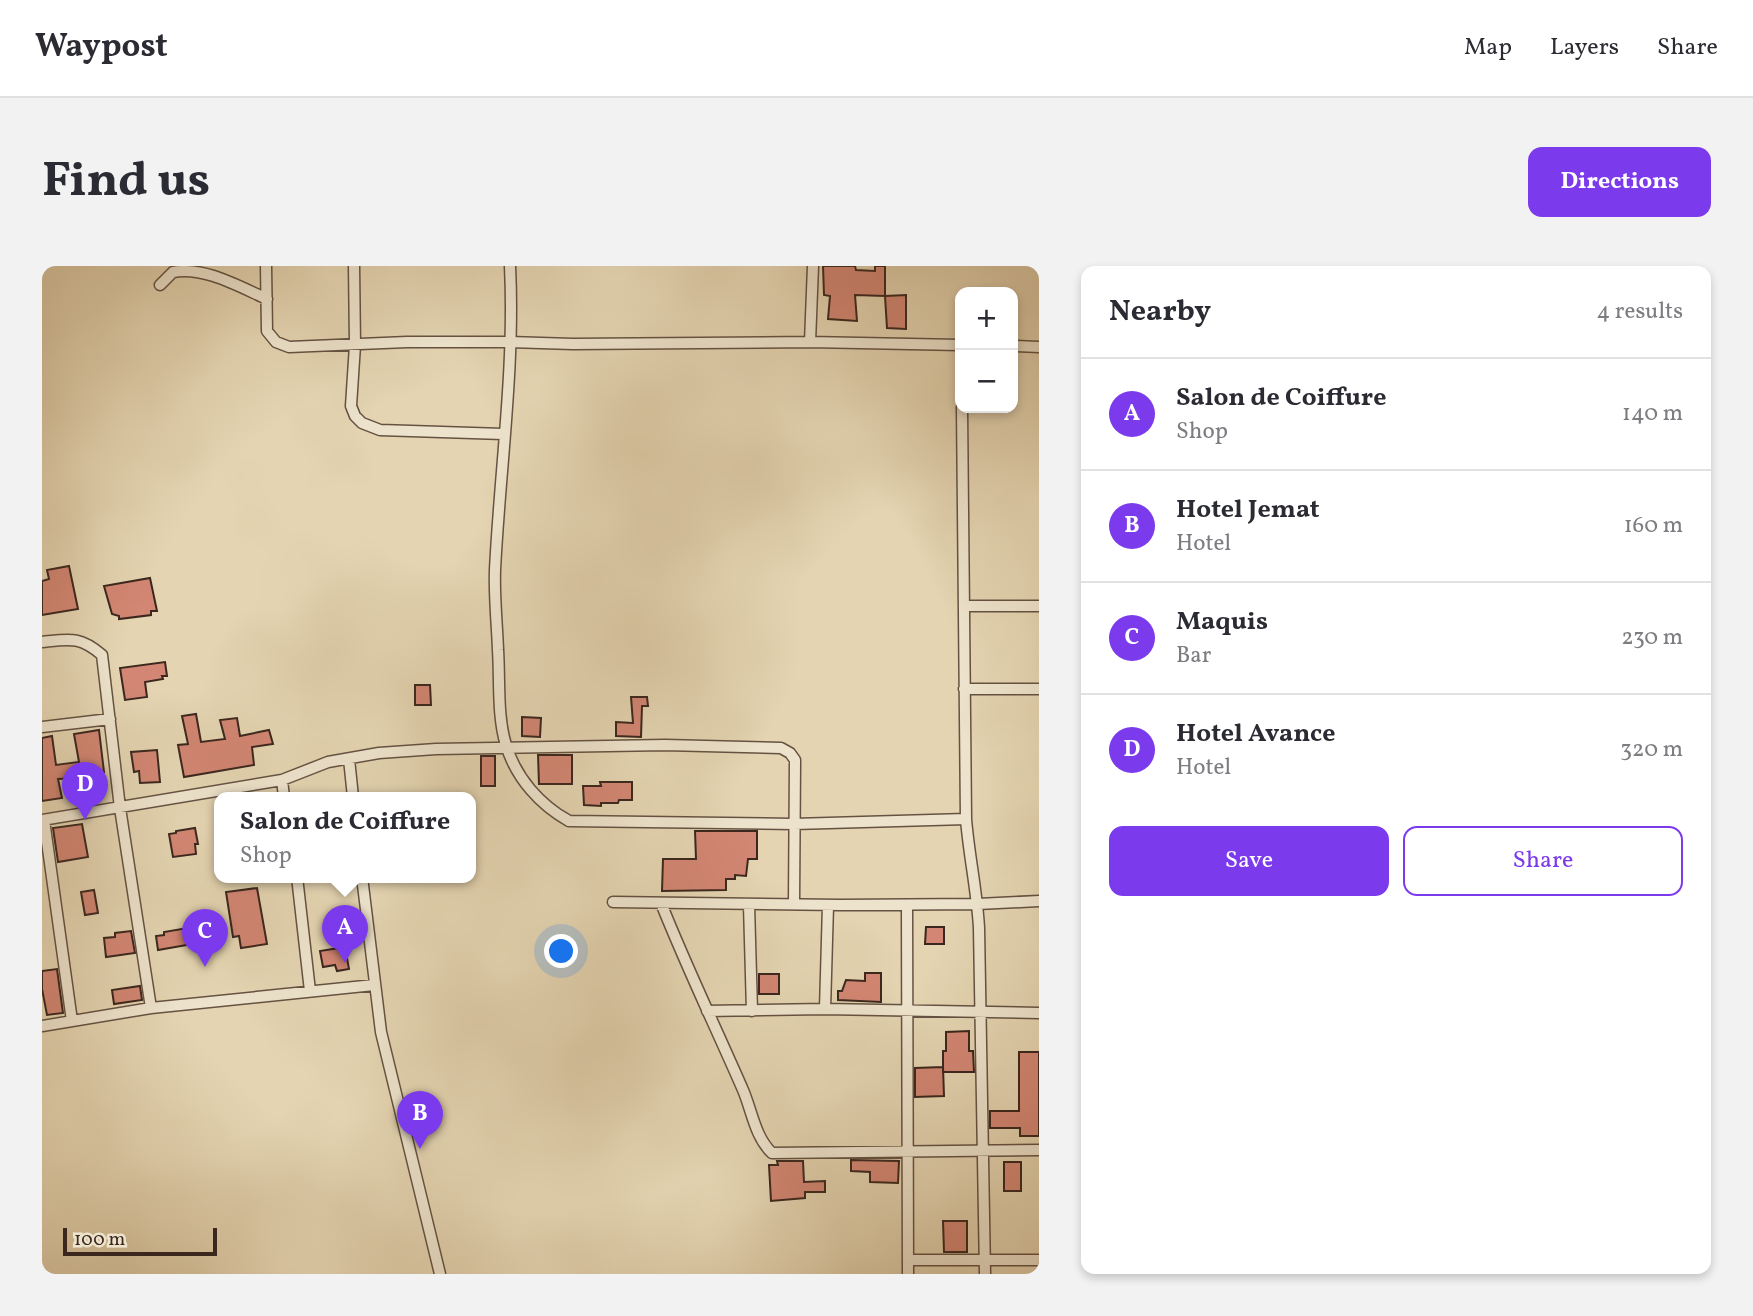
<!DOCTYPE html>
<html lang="en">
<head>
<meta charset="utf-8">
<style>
	body { margin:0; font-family:Vollkorn,serif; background:#f2f2f3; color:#2b2b33 }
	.controls { position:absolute; right:21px; top:21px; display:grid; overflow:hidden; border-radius:14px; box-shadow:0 4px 10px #0003 }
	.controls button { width:63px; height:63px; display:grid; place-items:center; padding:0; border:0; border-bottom:2px solid #e1e1e2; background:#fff; color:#2b2b33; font:35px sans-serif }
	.scale { position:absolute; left:21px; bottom:18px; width:154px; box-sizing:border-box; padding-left:7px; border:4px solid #3b271e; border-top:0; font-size:19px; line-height:24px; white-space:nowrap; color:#3b271e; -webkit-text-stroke:5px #ede3cc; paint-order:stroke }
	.you { position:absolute; left:520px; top:686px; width:24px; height:24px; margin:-18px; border:5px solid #fff; border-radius:50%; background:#1a73e8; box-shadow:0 0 0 10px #1a73e833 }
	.badge { display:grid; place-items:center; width:46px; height:46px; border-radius:50%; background:#7c3aed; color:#fff; font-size:23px; font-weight:700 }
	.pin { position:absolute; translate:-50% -58px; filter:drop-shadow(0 2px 4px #0008) }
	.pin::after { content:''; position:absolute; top:37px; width:24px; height:21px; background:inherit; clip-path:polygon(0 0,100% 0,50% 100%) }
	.popup { position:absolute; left:172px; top:526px; width:262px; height:91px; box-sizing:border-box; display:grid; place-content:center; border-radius:14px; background:#fff; filter:drop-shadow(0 2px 5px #0005); font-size:23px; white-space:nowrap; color:#7c7c81 }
	.popup b { font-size:26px; color:#2b2b33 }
	.popup::after { content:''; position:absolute; left:50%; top:100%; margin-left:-14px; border:14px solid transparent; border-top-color:#fff }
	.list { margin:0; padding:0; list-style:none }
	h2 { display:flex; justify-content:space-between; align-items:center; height:91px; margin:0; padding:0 28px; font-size:30px }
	h2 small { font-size:23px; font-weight:400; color:#7c7c81 }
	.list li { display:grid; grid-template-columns:46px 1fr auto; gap:21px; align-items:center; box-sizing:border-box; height:112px; padding:0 28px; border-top:2px solid #e1e1e2 }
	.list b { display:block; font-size:26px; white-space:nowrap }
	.list p { margin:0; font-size:23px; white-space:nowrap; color:#7c7c81 }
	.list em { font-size:23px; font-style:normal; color:#7c7c81 }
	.actions { display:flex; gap:14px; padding:21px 28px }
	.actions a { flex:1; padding:16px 0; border:2px solid #7c3aed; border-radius:14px; text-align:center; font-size:24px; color:#7c3aed }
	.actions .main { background:#7c3aed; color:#fff }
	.map { position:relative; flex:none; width:997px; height:1008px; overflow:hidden; border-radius:14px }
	header { display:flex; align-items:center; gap:42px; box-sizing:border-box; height:98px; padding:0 35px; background:#fff; border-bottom:2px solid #e1e1e2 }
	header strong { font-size:33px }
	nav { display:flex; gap:38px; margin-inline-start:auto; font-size:24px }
	.intro { display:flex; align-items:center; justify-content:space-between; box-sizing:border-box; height:168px; padding:0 42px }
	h1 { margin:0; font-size:49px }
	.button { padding:18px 32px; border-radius:14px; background:#7c3aed; color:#fff; font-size:24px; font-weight:700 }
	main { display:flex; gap:42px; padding:0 42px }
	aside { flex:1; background:#fff; border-radius:14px; box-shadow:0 4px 10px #0003 }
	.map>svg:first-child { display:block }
	.building { fill:#d28673; stroke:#3b271e; stroke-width:2 }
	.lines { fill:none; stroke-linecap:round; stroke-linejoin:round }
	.minor-casing { stroke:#655243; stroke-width:13 }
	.minor { stroke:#ede3cc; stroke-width:10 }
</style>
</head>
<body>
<header>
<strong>Waypost</strong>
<nav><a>Map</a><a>Layers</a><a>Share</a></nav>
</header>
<div class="intro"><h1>Find us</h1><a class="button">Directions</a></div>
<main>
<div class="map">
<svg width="997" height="1008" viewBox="0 0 997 1008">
	<rect width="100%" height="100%" fill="#e4d4b1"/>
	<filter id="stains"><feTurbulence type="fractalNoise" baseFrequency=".00286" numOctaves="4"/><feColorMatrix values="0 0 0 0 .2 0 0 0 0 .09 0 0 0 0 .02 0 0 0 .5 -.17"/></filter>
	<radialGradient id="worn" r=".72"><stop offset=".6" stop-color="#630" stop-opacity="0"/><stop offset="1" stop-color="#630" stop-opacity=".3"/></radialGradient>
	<path class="building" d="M781,0H813L814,4L833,5V0H843V30L813,29L815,55L786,53L788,30L782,29Z
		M864,29V63L845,62L843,30Z
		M27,300L36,343L0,349V315L7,313L5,304Z
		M108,312L115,345H109V349L77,353V350L70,348L62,320Z
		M123,396L125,410H120L121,413L103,416L105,431L83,434L78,402Z
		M373,419H388L389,439H373Z
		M589,431H605L606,440H600L599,471L574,470V456L591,457Z
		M154,448L159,476L183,473L178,454L195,452L198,470L227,464L231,478L210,481L212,499L142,511L136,479L146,478L140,450Z
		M480,451L499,452L498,471L480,470Z
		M57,464L62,506L37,508L38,512L16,513L20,532L0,535V472L10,470L14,499L37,496L32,468Z
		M115,484L118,516L98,517L97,505L92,506L89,486Z
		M496,489H530V518H497Z
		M439,490H453V520H439Z
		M558,516H590V534H577L576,537H559V540L542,539L541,520H559Z
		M40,558L46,591L16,596L11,562Z
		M153,562L156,578H153L154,588L131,591L127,568L134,567V565Z
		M653,565H715V593H706L704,610L693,609V613H684V624L620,625L621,593H654Z
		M215,622L225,678L199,682L197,670L191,671L184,626Z
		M52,624L56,647L43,649L39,626Z
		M159,655L162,676L116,684L114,670L122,669V666L146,662L145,657Z
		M884,661H902V678H883Z
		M89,665L93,687L64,691L62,672L73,671V667Z
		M303,681L307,703L295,705L293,699L281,701L278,685Z
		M15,703L21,747L5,749L0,723V705Z
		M823,707H839V736L796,734V725H800L804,714L823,715Z
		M717,708H737V728H717Z
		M98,720L100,734L72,738L70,724Z
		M927,765V785H931L932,806H901V785H904V766Z
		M977,786H997V870H978V862H948V845H977Z
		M901,801L902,830L873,831V802Z
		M809,894L857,895L856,917L828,916V906L809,905Z
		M735,895H761L762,916L783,915V926H763V932L729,935L727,899H736Z
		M962,896H979V925H962Z
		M901,955H925V986H902Z"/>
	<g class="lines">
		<g class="minor-casing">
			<path id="minor" d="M224,0L225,65L234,76L247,81L365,76H467L531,78L768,76L918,79
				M312,0L313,79L309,140L313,150L320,157L338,164L461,168
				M468,0C473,101 458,203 453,304C452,330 455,357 456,384C458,414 455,450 464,479C474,512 498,539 527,555L752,558L924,553
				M118,19L131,6C162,0 198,21 225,33
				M768,76L771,0
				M971,80L997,81
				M920,142L924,553C927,590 935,625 937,662L943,1008
				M922,340H997
				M0,376C28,373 38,370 60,389L78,542L109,742
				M922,423H997
				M0,461L68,453
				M307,493L311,531
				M240,514L242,531
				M0,554L240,514L286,496L337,487L394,483L623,479L739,482L748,487L753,494L752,638
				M2,554L30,755
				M255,611L268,725
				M320,611L339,766L398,1008
				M571,636L798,639L936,638L997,635
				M619,637C644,700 674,762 701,824C710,845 713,871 730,887L997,884
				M707,639L710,745
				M865,639L866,1008
				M783,743L786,639
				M665,745L783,743L997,747
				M0,760L109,742L332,719
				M866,994H997"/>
		</g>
		<use href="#minor" class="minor"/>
	</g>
	<rect width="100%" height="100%" filter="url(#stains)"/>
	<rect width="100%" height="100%" fill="url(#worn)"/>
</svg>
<div class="controls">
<button>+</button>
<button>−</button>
</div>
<div class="scale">100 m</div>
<div class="you"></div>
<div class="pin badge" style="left:303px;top:697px">A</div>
<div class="popup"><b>Salon de Coiffure</b>Shop</div>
<div class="pin badge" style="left:378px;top:883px">B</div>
<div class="pin badge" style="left:163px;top:701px">C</div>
<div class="pin badge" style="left:43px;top:554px">D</div>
</div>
<aside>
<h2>Nearby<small>4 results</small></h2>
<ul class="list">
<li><span class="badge">A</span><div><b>Salon de Coiffure</b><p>Shop</p></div><em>140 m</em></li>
<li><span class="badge">B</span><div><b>Hotel Jemat</b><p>Hotel</p></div><em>160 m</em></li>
<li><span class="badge">C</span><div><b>Maquis</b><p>Bar</p></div><em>230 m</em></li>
<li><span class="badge">D</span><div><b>Hotel Avance</b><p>Hotel</p></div><em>320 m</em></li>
</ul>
<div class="actions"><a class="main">Save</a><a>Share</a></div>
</aside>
</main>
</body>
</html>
